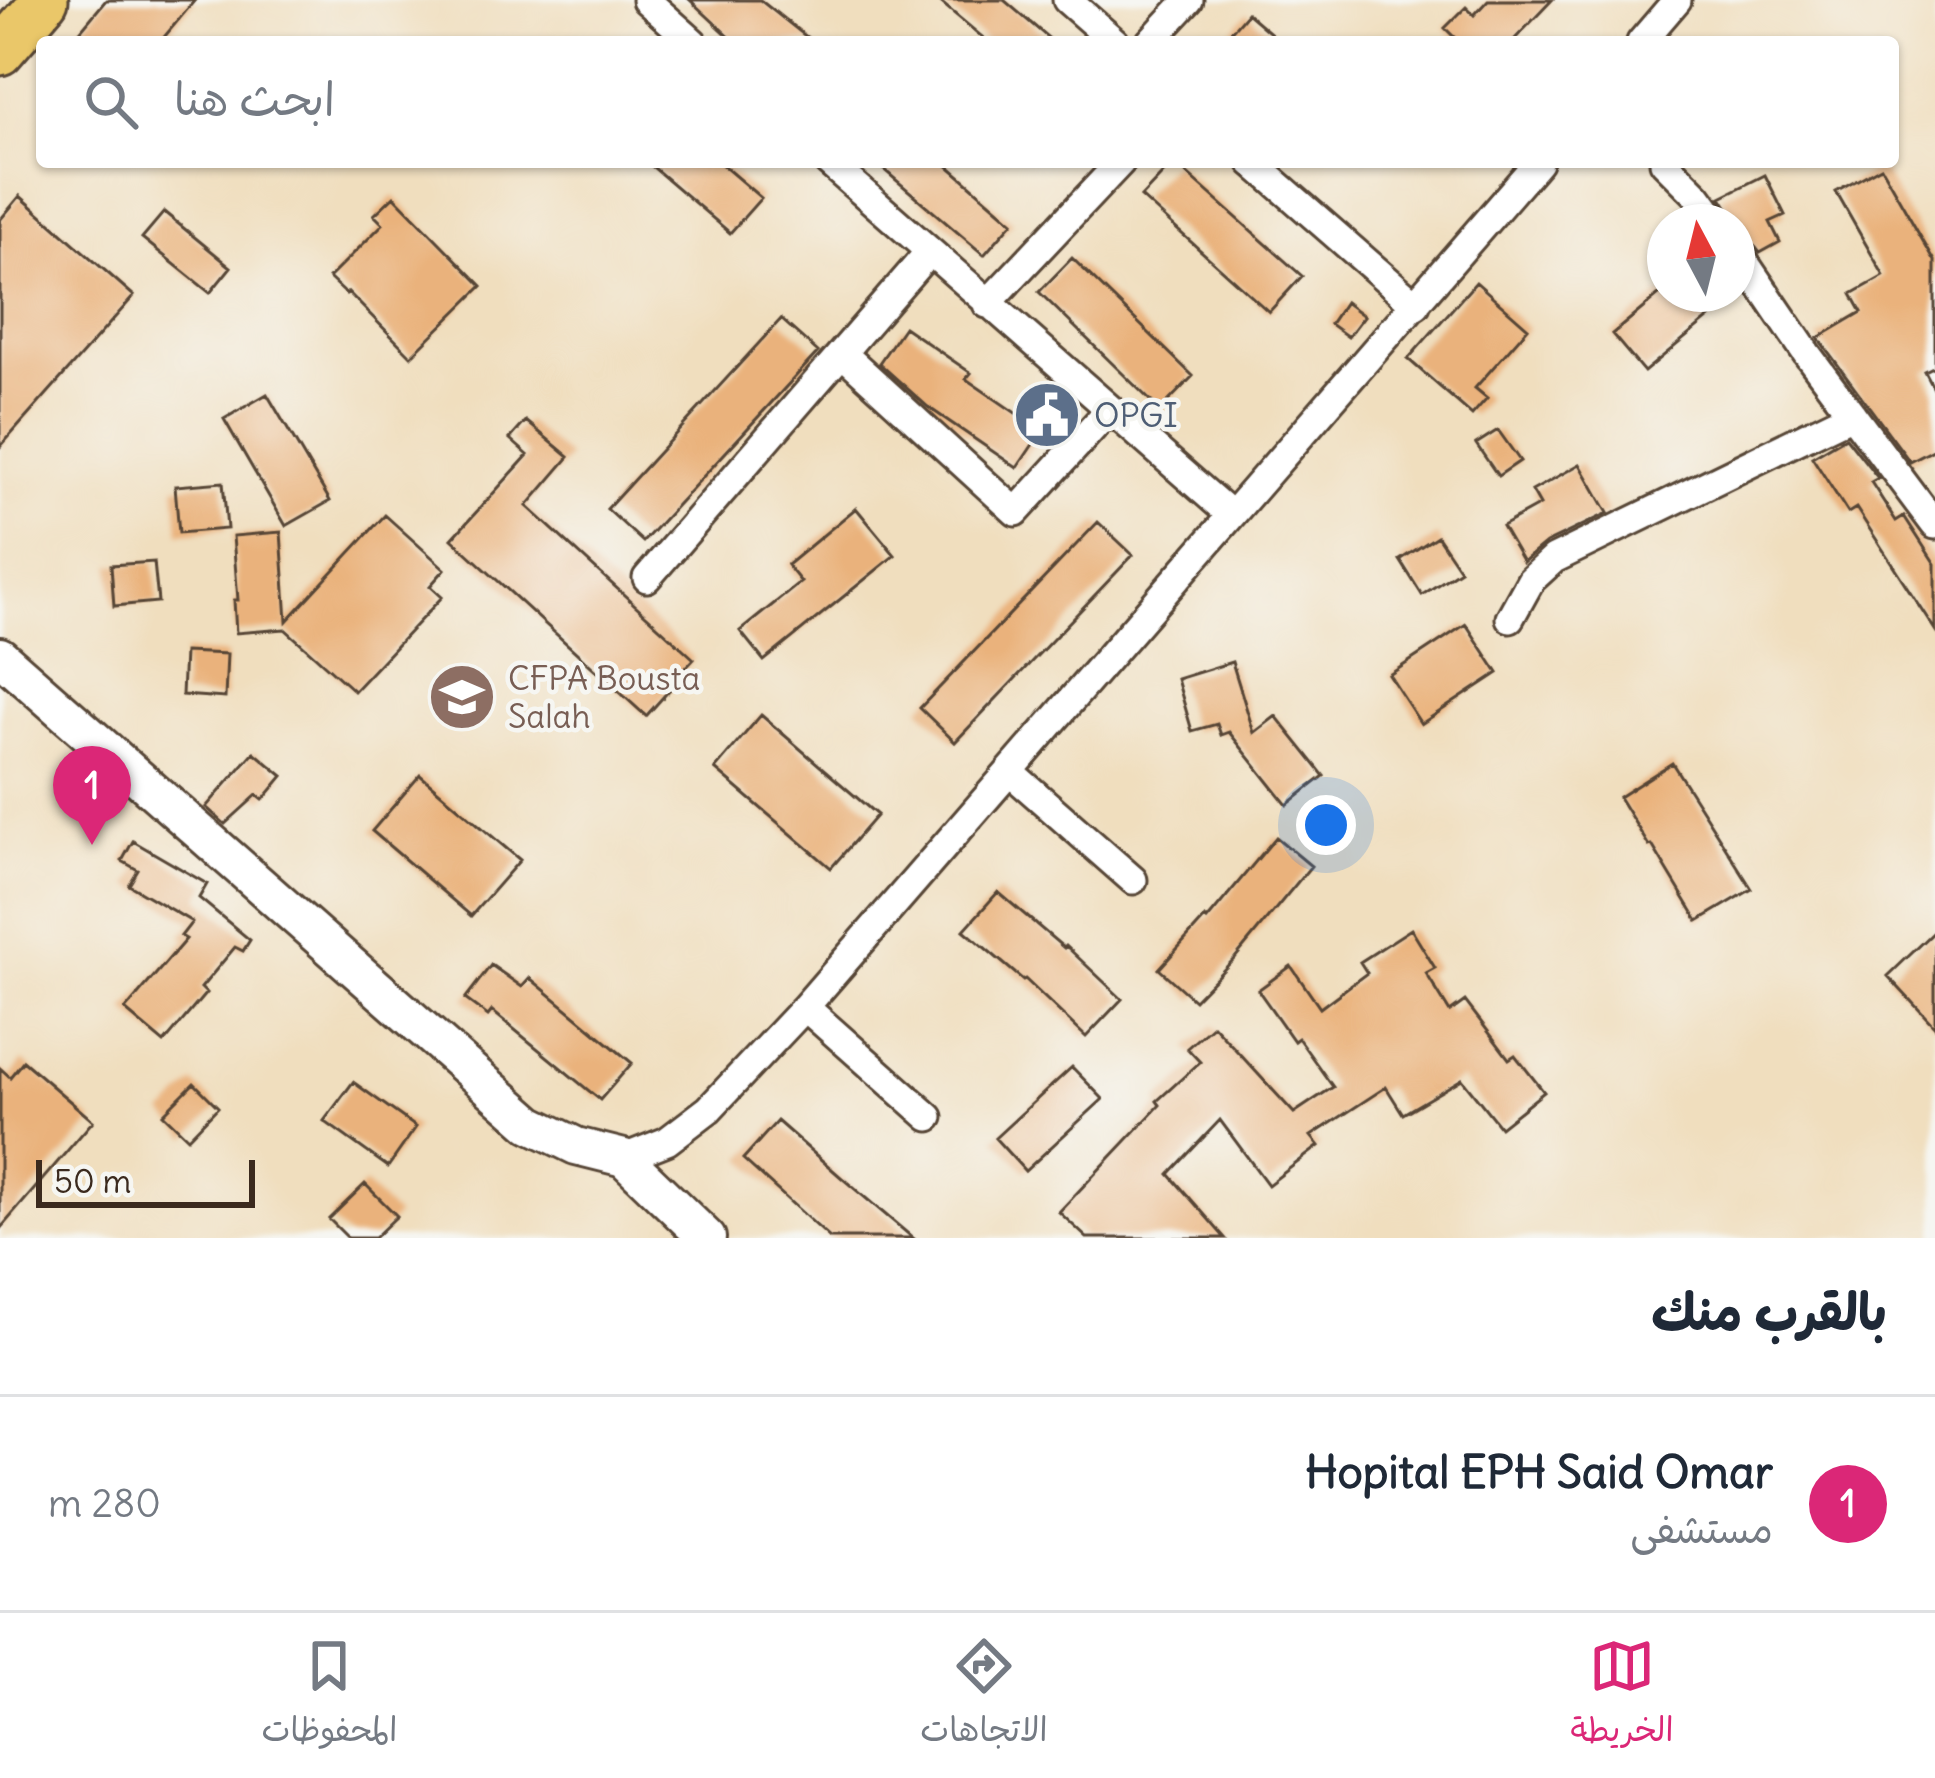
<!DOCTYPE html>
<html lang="ar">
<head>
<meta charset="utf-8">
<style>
	body { margin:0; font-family:Delius,"Playpen Sans Arabic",sans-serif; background:#f6f6f7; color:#1f2937; direction:rtl }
	.compass { position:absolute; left:1647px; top:204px; width:108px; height:108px; border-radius:50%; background:#fff; box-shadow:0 3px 9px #0004; rotate:353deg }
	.scale { position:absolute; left:36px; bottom:30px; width:219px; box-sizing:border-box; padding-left:12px; border:6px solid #3b2a1e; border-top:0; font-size:33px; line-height:42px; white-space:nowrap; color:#3b2a1e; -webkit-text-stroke:9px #f6f6f2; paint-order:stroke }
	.you { position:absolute; left:1326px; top:825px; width:42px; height:42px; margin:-30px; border:9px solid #fff; border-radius:50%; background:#1a73e8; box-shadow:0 0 0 18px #1a73e833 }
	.badge { display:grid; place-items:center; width:78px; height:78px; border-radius:50%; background:#db2777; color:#fff; font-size:39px; font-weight:700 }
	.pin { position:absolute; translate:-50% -99px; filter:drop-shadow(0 3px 6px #0008) }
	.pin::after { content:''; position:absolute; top:63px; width:42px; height:36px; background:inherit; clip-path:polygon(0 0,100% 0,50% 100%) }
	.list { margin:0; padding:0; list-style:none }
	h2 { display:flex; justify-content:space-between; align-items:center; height:156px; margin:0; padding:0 48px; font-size:51px }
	h2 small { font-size:39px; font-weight:400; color:#747a83 }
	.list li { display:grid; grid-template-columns:78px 1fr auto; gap:36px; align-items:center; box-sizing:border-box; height:216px; padding:0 48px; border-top:3px solid #e0e1e3 }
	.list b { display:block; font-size:45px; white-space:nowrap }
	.list p { margin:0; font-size:39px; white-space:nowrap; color:#747a83 }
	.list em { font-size:39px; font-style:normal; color:#747a83 }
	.icon { flex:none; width:66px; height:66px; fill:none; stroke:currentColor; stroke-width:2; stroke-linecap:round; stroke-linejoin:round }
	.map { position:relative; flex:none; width:1935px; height:1238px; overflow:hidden; direction:ltr }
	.search { position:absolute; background:#fff; box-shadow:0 3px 9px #0004; left:36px; right:36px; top:36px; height:132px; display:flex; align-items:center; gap:30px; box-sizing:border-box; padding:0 42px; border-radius:12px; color:#747a83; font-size:45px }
	.sheet { height:372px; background:#fff }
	nav { display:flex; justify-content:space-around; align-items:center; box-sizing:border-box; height:168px; border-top:3px solid #e0e1e3; background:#fff; font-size:33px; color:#747a83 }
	nav a { display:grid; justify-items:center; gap:6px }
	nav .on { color:#db2777 }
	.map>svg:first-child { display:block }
	.building { fill:#eab27c }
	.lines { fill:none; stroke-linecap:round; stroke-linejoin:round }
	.minor-casing { stroke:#564536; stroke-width:33 }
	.tertiary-casing { stroke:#564536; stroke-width:42 }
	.primary-casing { stroke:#564536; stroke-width:51 }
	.minor { stroke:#fff; stroke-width:27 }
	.tertiary { stroke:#fff; stroke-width:36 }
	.primary { stroke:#eac769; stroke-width:45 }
	.labels { text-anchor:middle; stroke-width:9; stroke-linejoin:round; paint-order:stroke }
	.service-label { font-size:33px; fill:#4e5e75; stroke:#f6f6f2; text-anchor:start }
	.education-label { font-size:33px; fill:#785e54; stroke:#f6f6f2; text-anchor:start }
</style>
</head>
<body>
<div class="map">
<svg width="1935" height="1238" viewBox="0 0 1935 1238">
	<rect width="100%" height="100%" fill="#f6f6f2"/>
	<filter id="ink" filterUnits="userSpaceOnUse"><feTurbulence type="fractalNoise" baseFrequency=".00833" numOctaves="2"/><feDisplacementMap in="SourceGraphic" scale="24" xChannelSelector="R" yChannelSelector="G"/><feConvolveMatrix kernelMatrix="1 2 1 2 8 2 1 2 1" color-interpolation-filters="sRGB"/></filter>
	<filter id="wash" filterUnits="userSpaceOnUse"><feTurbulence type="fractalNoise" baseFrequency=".004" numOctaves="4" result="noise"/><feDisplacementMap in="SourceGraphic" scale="48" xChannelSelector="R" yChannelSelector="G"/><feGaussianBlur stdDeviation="2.7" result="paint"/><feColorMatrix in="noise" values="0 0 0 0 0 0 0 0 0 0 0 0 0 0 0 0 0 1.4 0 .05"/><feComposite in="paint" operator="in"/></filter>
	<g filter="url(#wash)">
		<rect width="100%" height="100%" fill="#f0debe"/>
		<g id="blocks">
			<path class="building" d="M106,0H195L160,42H71Z
				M690,0H760L813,42H735Z
				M938,0H1004L1053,42H988Z
				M1488,0H1552L1512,42H1459L1445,28L1466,7L1474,15Z
				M1247,13L1281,42H1222Z
				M647,162H719L761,198L730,233Z
				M875,162H944L1013,222L984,255Z
				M1174,162L1302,276L1269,312L1141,197Z
				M1881,167L1935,261V367L1925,372L1935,391V449L1910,462L1818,338L1862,312L1852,294L1884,276L1836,192Z
				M1765,175L1785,215L1770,222L1780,242L1760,253L1746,235L1737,233V222L1721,197Z
				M20,196L134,296L0,447V220Z
				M394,196L482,286L411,356L348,292L346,294L329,278L383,224L374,215Z
				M164,212L231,267L210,293L142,238Z
				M1072,258L1193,376L1160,410L1039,292Z
				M1476,282L1528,328L1475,388L1487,398L1472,415L1408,359Z
				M1660,294H1738L1644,372L1612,334Z
				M1345,302L1364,316L1348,337L1330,324Z
				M781,319L818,352L643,542L607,509Z
				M904,327L971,373L966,379L1042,431L1017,468L928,407L879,363Z
				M267,394L330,501L286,526L224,419Z
				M526,421L569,457L527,506L694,659L679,675L681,677L646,716L452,539L528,455L510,439Z
				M1498,430L1520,461L1498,476L1476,444Z
				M1846,437L1878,478L1871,482L1896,521L1904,516L1935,564V630L1856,508L1848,513L1812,457Z
				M1580,464L1608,513L1546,543L1523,562L1502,526L1540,505L1532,491Z
				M223,482L227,529L179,533L175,486Z
				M856,508L895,555L764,661L740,631L801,582L787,565Z
				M385,515L445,569L430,586L442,597L354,691L285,629L236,633L234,600H238L233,536L281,532L287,621Z
				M1098,522L1133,555L955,742L920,708Z
				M1437,536L1460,570L1422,595L1400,560Z
				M154,562L158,602L114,606L111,565Z
				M1466,624L1498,673L1421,724L1389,675Z
				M184,652L227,654L225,698L182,695Z
				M1232,662L1254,733L1276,716L1324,776L1287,805L1229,732L1221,735L1217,724L1192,731L1177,679Z
				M761,715L877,815L831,868L715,769Z
				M254,752L283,776L263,800L257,795L225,824L206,807Z
				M1672,763L1752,889L1698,921L1652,845L1649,846L1619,797Z
				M420,775L520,860L471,916L372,831Z
				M1276,837L1311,866L1235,958L1194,1000L1159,969L1205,918L1207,920Z
				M133,841L207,884L199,898L250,940L243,951L235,947L201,988L206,993L164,1043L125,1010L186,939L181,936L192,922L129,885L138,870L122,861Z
				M998,892L1064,948L1066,946L1122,999L1086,1037L1025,979L1023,980L964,930Z
				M1411,929L1435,968L1426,973L1450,1012L1465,1001L1509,1059L1515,1055L1544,1092L1500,1127L1462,1079L1403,1114L1386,1087L1311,1136L1319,1146L1268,1185L1220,1120L1169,1174L1225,1238H1087L1059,1212L1160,1105L1157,1101L1200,1062L1187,1048L1213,1025L1294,1113L1333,1087L1298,1038L1294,1041L1258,990L1291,966L1320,1008L1367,973L1360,962Z
				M1935,931V1027L1888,976Z
				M491,965L522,987L530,978L632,1063L600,1100L492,1011L488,1016L465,999Z
				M23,1061L93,1121L0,1229V1068L10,1077Z
				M1072,1067L1103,1099L1025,1171L995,1138Z
				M353,1082L416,1127L388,1167L324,1121Z
				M194,1083L218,1107L188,1138L163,1114Z
				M777,1121L842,1178L913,1238H830L743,1159Z
				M365,1184L397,1216L374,1238H348L329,1219Z"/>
		</g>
	</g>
	<g filter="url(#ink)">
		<use href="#blocks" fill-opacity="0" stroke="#564536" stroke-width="3"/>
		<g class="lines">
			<g class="minor-casing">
				<path id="minor" d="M646,0L693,42
					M1067,0L1115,42
					M1150,42L1189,0
					M1641,42L1677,0
					M828,162L1231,515
					M1252,162L1416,305
					M1664,162L1698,196L1717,222
					M1737,251L1807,354L1935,525
					M987,304L1121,162
					M842,353L1016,512L1110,409
					M647,578L929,252
					M1510,618L1531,580L1554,559L1852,414
					M1010,772L1133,880
					M805,1007L929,1117
					M624,1158L667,1141L709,1109L805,1007L1538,162"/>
			</g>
			<g class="tertiary-casing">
				<path id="tertiary" d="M0,656L531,1124L576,1146L624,1158L707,1238"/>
			</g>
			<g class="primary-casing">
				<path id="primary" d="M0,52L45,0"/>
			</g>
			<use href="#minor" class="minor"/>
			<use href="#tertiary" class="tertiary"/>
			<use href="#primary" class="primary"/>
		</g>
	</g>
	<defs>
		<g id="civic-disc" transform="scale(3.45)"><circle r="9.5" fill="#5c6f8a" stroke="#f6f6f2"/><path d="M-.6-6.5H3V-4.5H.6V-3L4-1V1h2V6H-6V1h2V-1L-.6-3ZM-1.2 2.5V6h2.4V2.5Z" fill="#fff"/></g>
		<g id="university-disc" transform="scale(3.45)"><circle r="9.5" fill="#8d6e63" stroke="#f6f6f2"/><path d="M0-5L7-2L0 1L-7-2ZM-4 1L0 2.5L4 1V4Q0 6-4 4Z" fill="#fff"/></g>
	</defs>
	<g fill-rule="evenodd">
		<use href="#civic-disc" x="1047" y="415"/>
		<use href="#university-disc" x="462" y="697"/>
	</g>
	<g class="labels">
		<g class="service-label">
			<text x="1094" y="427">OPGI</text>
		</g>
		<g class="education-label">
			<text x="508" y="690">CFPA Bousta<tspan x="508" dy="38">Salah</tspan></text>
		</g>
	</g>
</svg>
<svg class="compass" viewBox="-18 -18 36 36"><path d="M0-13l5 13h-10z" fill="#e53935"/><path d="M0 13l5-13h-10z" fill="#747a83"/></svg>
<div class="scale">50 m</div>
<div class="you"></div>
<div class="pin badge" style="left:92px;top:845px">1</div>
<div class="search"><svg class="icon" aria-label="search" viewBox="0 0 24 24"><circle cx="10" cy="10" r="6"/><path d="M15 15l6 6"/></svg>ابحث هنا</div>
</div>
<section class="sheet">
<h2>بالقرب منك<small></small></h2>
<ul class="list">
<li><span class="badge">1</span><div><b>Hopital EPH Said Omar</b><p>مستشفى</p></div><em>280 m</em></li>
</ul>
</section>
<nav>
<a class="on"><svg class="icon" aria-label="map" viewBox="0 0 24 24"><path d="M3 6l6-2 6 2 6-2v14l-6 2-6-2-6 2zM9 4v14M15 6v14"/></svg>الخريطة</a>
<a><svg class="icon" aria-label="directions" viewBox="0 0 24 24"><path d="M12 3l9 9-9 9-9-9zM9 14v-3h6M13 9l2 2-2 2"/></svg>الاتجاهات</a>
<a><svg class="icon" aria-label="saved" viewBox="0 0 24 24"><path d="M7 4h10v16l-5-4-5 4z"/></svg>المحفوظات</a>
</nav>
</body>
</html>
